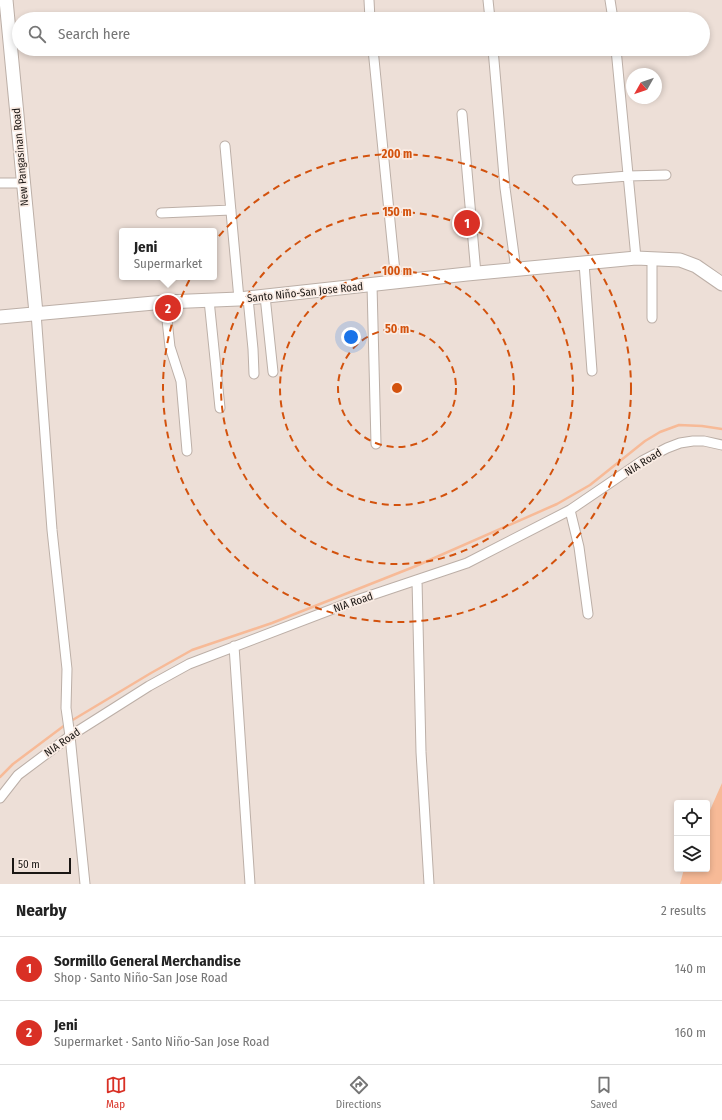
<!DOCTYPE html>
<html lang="en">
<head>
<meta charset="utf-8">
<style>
	body { margin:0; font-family:"Fira Sans Condensed",sans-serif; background:#f2f2f2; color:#222 }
	.controls { position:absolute; right:12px; bottom:12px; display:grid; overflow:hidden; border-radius:4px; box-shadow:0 2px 6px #0003 }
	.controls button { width:36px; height:36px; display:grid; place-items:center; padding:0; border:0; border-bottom:1px solid #e0e0e0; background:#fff; color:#222; font:20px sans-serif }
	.compass { position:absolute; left:626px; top:68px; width:36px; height:36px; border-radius:50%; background:#fff; box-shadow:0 2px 6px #0003; rotate:230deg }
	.scale { position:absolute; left:12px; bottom:10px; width:59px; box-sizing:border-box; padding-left:4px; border:2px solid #1a1613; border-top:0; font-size:11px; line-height:14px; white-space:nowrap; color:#1a1613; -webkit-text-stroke:3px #faece4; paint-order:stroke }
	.you { position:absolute; left:351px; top:337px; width:14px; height:14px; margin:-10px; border:3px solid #fff; border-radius:50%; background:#1a73e8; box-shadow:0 0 0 6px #1a73e833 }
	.badge { display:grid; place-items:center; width:26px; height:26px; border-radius:50%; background:#d93025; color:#fff; font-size:13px; font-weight:700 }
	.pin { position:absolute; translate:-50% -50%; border:2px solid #fff; box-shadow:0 1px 4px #0006 }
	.popup { position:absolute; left:119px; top:228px; width:98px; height:52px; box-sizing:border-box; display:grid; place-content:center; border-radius:4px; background:#fff; filter:drop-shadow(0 1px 3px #0005); font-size:13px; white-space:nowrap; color:#767676 }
	.popup b { font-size:15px; color:#222 }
	.popup::after { content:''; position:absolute; left:50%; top:100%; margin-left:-8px; border:8px solid transparent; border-top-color:#fff }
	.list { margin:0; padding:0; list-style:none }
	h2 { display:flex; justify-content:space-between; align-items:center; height:52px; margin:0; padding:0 16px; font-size:17px }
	h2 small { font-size:13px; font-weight:400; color:#767676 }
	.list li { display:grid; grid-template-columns:26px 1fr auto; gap:12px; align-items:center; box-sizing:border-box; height:64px; padding:0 16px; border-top:1px solid #e0e0e0 }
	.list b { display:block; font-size:15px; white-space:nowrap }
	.list p { margin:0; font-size:13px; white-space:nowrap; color:#767676 }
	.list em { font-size:13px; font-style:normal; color:#767676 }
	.icon { flex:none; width:22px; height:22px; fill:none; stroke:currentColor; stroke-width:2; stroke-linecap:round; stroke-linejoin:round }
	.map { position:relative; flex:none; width:722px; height:884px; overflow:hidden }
	.search { position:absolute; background:#fff; box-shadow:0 2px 6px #0003; left:12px; right:12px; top:12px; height:44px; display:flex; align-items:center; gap:10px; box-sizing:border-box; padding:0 14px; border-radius:22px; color:#767676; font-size:15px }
	.sheet { height:180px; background:#fff }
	nav { display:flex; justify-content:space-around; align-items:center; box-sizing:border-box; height:56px; border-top:1px solid #e0e0e0; background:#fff; font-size:11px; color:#767676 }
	nav a { display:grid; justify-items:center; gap:2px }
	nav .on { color:#d93025 }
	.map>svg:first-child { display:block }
	.water { fill:#f7ba97 }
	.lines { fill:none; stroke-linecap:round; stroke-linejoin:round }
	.stream { stroke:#f7ba97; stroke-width:2.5 }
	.street-casing { stroke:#bcafa7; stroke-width:11 }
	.secondary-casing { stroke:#bcafa7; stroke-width:15 }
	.street { stroke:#fff; stroke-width:9 }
	.secondary { stroke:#fff; stroke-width:13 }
	.ring { fill:none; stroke:#d3520d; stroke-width:2; stroke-dasharray:7 5 }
	.labels { text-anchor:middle; stroke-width:3.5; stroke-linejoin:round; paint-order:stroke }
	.street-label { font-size:11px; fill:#1a1613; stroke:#faece4 }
	.centre { fill:#d3520d; stroke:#faece4; stroke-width:2 }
	.ring-label { font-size:12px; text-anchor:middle; font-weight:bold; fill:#d3520d; stroke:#faece4; stroke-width:3.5; stroke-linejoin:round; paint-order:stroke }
</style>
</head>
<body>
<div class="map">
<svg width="722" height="884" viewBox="0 0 722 884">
	<rect width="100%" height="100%" fill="#eddfd7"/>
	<path class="water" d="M722,783V880L720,884H680L684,869H707V817Z"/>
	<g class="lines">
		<path class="stream" d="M71,721L151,673L192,650L272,623L416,566L557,504L590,485L645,441L660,432L679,425L702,426L722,429
			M0,777L13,764L65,725"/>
		<g class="street-casing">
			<path id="street" d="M369,0L370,19
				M488,0L490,19
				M610,0L613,19
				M373,49L396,282
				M493,49L505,188L516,270
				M616,49L636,258
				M462,114L476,274
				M225,146L239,299
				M577,180L628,176L666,175
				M0,183H23
				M161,213L231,210
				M652,259V318
				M584,263L592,371
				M372,285L376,444
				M265,296L273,372
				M248,298L253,349L254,374
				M209,300L220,408
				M165,302L170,347L181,381L187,451
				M36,313L52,530L67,669L66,708L70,736L85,884
				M570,510L579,547L588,614
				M417,580L421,752L429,884
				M234,646L250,884
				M0,798L18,775L70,736L149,686L189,664L351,602L467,563L570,510L642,461L667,448L680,443L693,441H704L722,445"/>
		</g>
		<g class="secondary-casing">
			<path id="secondary" d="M6,0L36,313
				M0,317L165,302L239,299L467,274L636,258L680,260L696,266L722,284"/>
		</g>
		<use href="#street" class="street"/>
		<use href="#secondary" class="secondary"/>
	</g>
	<g class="ring">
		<circle cx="397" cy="388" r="59"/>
		<circle cx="397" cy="388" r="117"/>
		<circle cx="397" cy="388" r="176"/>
		<circle cx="397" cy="388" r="234"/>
	</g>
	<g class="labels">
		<g class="street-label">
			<text transform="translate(20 157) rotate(-95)" y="4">New Pangasinan Road</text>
			<text transform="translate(305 292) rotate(-6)" y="4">Santo Niño-San Jose Road</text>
			<text transform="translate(643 462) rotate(-32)" y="4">NIA Road</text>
			<text transform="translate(353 602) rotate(-19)" y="4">NIA Road</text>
			<text transform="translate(62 742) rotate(-35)" y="4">NIA Road</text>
		</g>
	</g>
	<circle cx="397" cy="388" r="6" class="centre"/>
	<g class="ring-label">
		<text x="397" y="158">200 m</text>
		<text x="397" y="216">150 m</text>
		<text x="397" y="275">100 m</text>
		<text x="397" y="333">50 m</text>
	</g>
</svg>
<div class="controls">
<button><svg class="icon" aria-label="locate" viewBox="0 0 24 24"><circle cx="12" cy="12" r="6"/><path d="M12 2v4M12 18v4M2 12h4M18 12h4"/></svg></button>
<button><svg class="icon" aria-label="layers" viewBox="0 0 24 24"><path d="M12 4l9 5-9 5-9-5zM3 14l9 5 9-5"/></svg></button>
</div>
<svg class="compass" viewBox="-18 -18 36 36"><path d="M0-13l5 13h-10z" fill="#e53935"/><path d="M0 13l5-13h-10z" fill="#767676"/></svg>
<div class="scale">50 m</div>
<div class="you"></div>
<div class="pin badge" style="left:467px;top:223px">1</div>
<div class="pin badge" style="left:168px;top:308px">2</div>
<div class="popup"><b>Jeni</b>Supermarket</div>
<div class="search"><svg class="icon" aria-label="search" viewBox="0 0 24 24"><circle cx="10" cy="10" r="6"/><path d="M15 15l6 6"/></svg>Search here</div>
</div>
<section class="sheet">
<h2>Nearby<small>2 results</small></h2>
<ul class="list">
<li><span class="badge">1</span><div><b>Sormillo General Merchandise</b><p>Shop · Santo Niño-San Jose Road</p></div><em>140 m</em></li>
<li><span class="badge">2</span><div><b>Jeni</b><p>Supermarket · Santo Niño-San Jose Road</p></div><em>160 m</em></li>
</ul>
</section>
<nav>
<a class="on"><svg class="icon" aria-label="map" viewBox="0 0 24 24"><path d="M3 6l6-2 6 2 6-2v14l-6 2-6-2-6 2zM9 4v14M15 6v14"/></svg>Map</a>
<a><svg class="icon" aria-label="directions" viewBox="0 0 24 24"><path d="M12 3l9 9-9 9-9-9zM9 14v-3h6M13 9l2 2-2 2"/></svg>Directions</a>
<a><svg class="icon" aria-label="saved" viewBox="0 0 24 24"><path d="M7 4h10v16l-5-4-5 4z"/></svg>Saved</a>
</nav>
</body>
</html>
